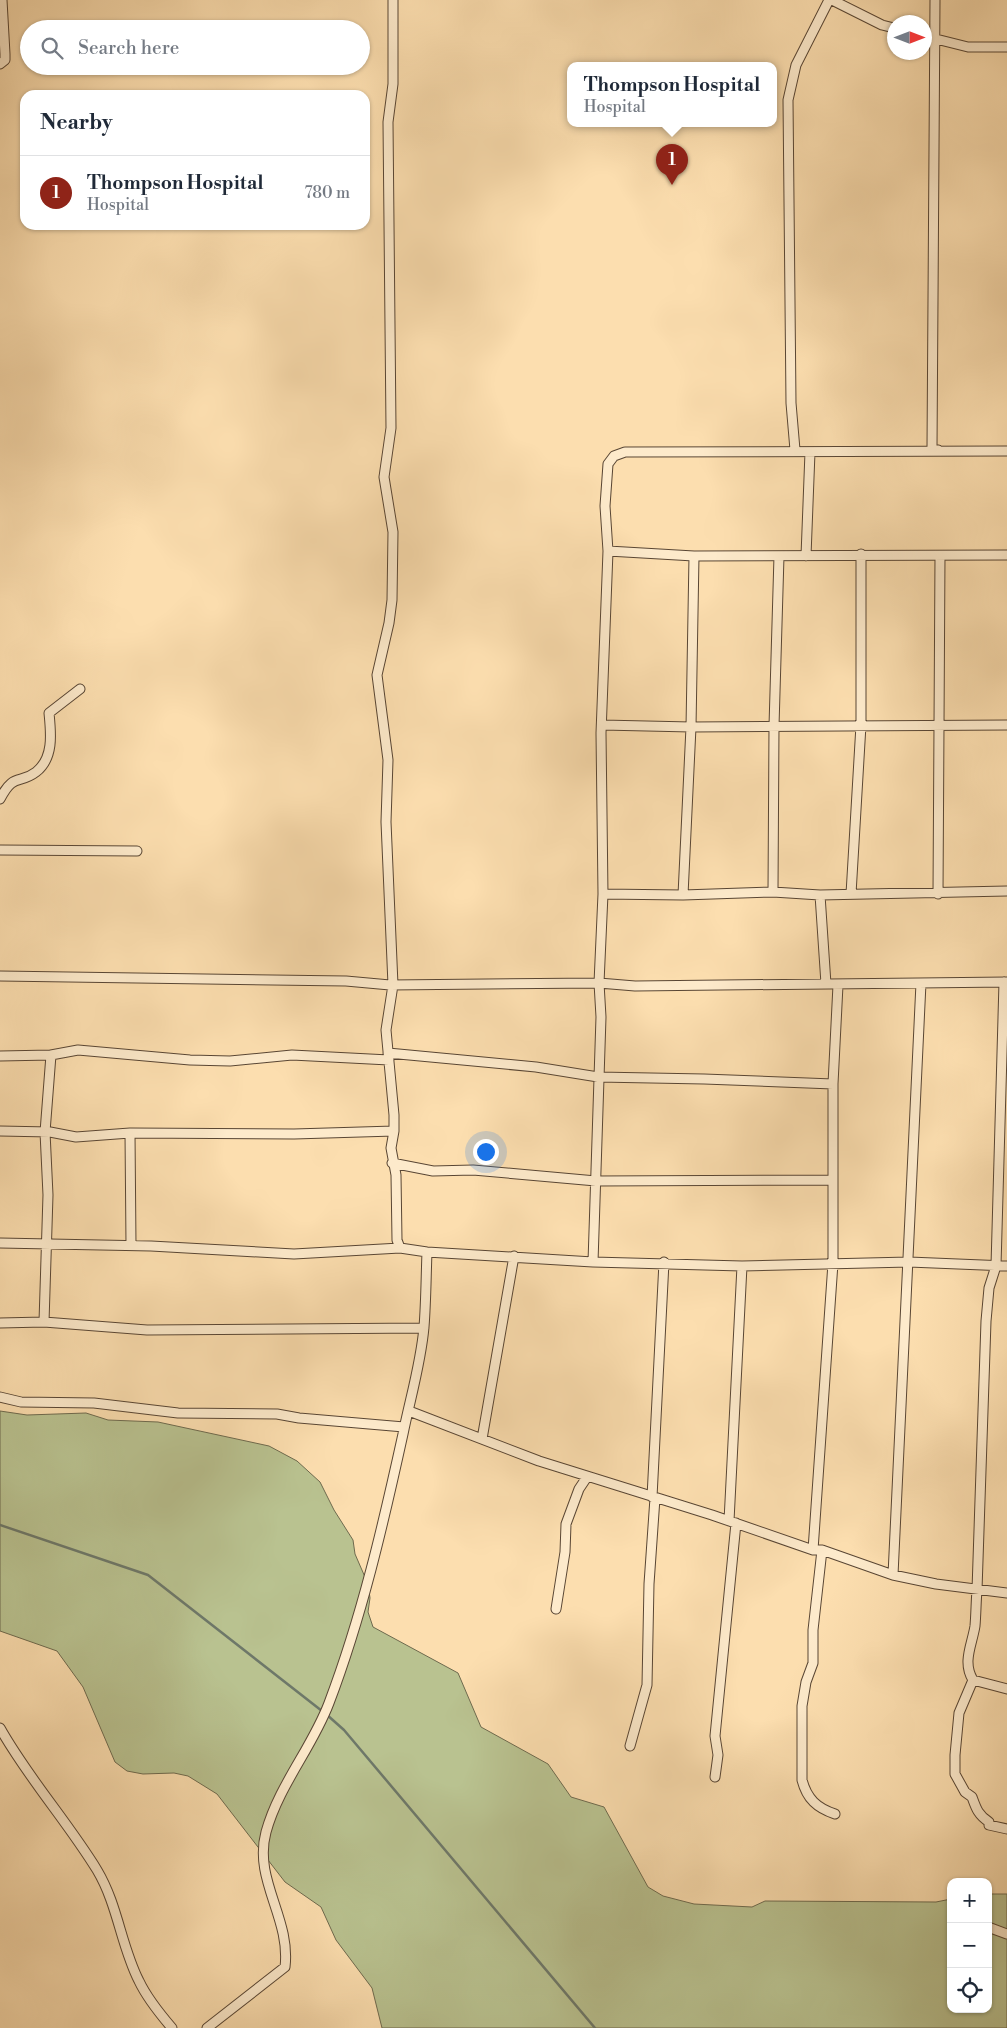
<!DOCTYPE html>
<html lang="en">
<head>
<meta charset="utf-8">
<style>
	body { margin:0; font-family:"Libre Bodoni",serif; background:#f2f2f3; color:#1f2937 }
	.controls { position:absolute; right:15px; bottom:15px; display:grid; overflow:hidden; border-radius:10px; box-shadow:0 1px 4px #0004 }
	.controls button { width:45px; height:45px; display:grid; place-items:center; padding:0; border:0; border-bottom:1px solid #e0e1e3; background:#fff; color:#1f2937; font:25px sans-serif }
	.compass { position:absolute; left:887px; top:15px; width:45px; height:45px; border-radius:50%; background:#fff; box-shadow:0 1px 4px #0004; rotate:90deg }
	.you { position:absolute; left:485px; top:1151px; width:18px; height:18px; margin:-12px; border:4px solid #fff; border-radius:50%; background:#1a73e8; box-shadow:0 0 0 8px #1a73e833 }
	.badge { display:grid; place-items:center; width:32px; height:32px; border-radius:50%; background:#8f2418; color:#fff; font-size:16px; font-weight:700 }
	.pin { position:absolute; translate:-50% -41px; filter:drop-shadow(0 1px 2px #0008) }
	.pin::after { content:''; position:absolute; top:26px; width:18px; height:15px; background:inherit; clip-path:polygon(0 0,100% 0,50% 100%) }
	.popup { position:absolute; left:567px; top:62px; width:210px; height:65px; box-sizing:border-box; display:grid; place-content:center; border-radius:10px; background:#fff; filter:drop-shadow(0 1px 4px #0005); font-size:16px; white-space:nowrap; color:#747a83 }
	.popup b { font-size:19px; color:#1f2937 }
	.popup::after { content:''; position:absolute; left:50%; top:100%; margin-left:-10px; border:10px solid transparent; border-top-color:#fff }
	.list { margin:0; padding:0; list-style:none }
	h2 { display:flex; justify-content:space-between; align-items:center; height:65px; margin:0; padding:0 20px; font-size:21px }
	h2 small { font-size:16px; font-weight:400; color:#747a83 }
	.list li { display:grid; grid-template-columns:32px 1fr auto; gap:15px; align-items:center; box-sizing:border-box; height:75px; padding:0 20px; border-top:1px solid #e0e1e3 }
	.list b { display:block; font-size:19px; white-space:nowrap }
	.list p { margin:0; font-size:16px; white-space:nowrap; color:#747a83 }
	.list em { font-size:16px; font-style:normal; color:#747a83 }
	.icon { flex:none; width:28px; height:28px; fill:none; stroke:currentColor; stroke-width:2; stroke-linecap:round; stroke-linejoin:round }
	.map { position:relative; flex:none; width:1007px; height:2028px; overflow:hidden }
	.search { position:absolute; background:#fff; box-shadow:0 1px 4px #0004; left:20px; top:20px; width:350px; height:55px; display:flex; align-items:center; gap:12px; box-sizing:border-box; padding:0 18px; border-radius:28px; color:#747a83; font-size:19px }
	.panel { position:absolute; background:#fff; box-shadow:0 1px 4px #0004; left:20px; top:90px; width:350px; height:140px; border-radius:15px }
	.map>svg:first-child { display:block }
	.green { fill:#b9c290; stroke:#6e6a4e }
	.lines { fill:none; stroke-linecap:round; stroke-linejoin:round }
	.stream { stroke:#6e7869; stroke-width:2.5 }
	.minor-casing { stroke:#594634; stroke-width:11 }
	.minor { stroke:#fdeacb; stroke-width:9 }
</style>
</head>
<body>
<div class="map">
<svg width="1007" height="2028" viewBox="0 0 1007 2028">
	<rect width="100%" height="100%" fill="#fcdeaf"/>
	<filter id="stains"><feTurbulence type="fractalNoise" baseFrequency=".004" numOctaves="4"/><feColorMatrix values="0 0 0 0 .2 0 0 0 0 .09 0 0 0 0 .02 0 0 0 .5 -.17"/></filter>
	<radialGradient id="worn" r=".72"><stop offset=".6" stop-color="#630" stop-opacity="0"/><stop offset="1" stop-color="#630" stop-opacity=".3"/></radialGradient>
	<path class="green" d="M0,1411L27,1415L86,1413L108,1420L158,1422L269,1446L297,1461L320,1482L334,1510L353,1540L355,1554L368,1584L370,1598L368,1612L373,1627L458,1673L481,1727L548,1764L571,1797L604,1807L648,1887L663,1896L694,1904L752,1907L765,1901L936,1902L951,1899V2009H988V1894H1007V2028H382L372,1988L336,1940L321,1907L285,1882L217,1794L188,1776L174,1773L143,1774L127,1771L115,1762L83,1687L57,1651L0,1631Z"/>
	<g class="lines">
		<path class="stream" d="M0,1525L148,1575L322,1711
			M326,1714L344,1730L595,2028"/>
		<g class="minor-casing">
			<path id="minor" d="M393,0V84L388,122L391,428L384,477L393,532L392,600L389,623L377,675L388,760L386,822L393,985L386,1030L394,1115V1131L391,1148L396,1175L397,1240L400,1248L427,1252L593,1262L742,1266L909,1262L1007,1266
				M832,0L882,25L894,28
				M935,0L932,449L938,450
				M924,36L968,47H1007
				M0,64L5,60V54L2,0
				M795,450L791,403L788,100L796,65L829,0
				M608,551L694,556L1007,555
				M806,556L810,452
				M602,725L691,727L1007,725
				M0,799C14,772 19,785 36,772C54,758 51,733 49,713L80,689
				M0,850L137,851
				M773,892L774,726L779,556
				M603,894L683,895L773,892L820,895L1007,891
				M851,894L861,725V554
				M938,894L940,556
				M683,895L691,727L694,556
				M820,895L826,984
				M0,976L346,981L390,985L599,983L635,986L1007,982
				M1004,982L996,1266L989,1288L986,1321L977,1590C976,1602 976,1614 975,1626C972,1645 962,1662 973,1680L1007,1689
				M388,1053L536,1067L598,1077L704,1079L833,1084
				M0,1056L51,1055
				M389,1060L292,1055L230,1061L190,1060L78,1050L51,1055L45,1132L48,1195L44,1322L147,1330L424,1328
				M0,1131L50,1132L76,1137L130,1133L294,1134L394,1131
				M130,1133L131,1245
				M392,1163L433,1171L473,1170L596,1181L832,1180
				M0,1243L151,1246L294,1254L400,1248
				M593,1262L601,1017L599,983L603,894L601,733L608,551L605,506L608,464L614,456L625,452L1007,451
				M0,1323L44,1322
				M0,1397L21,1402L94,1403L178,1413L277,1414L299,1418L404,1427
				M409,1411L539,1461L712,1515L813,1550H822L893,1575L936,1584L1007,1593
				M482,1439L514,1256
				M652,1497L664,1262
				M729,1521L742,1266
				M813,1550L833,1263V1084L838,985
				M822,1550L813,1630V1663L806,1682L802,1706V1780C807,1799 817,1808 835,1814
				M893,1575L921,983
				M556,1609L565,1552L566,1524L579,1489L587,1477
				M973,1680L959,1713L955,1755V1774L965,1792L972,1797C976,1808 978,1815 989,1822V1825L1007,1829
				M0,1728C28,1778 67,1821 97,1870C118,1905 121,1946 139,1981C147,1998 160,2014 172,2028
				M630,1746L647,1685L649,1584L655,1498
				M715,1777L718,1755L715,1736L736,1523
				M988,1927L1007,1934
				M207,2028L285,1967C291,1918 253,1880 266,1832C279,1785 312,1748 329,1703C362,1616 383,1525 403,1434C410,1399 421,1363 424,1327C426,1302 426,1277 427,1252"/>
		</g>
		<use href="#minor" class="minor"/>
	</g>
	<rect width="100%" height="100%" filter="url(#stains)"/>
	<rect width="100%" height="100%" fill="url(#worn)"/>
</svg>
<div class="controls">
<button>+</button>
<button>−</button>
<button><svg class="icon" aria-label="locate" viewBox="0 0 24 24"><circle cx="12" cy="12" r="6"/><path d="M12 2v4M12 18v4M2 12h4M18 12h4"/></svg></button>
</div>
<svg class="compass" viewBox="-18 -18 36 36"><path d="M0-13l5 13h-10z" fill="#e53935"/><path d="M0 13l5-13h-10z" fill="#747a83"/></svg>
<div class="you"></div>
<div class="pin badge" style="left:672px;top:185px">1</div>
<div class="popup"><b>Thompson Hospital</b>Hospital</div>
<div class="search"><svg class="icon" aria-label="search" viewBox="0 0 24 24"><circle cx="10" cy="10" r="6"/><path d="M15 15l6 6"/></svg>Search here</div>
<section class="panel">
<h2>Nearby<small></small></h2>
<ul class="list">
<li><span class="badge">1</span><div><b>Thompson Hospital</b><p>Hospital</p></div><em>780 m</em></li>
</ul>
</section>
</div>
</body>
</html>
